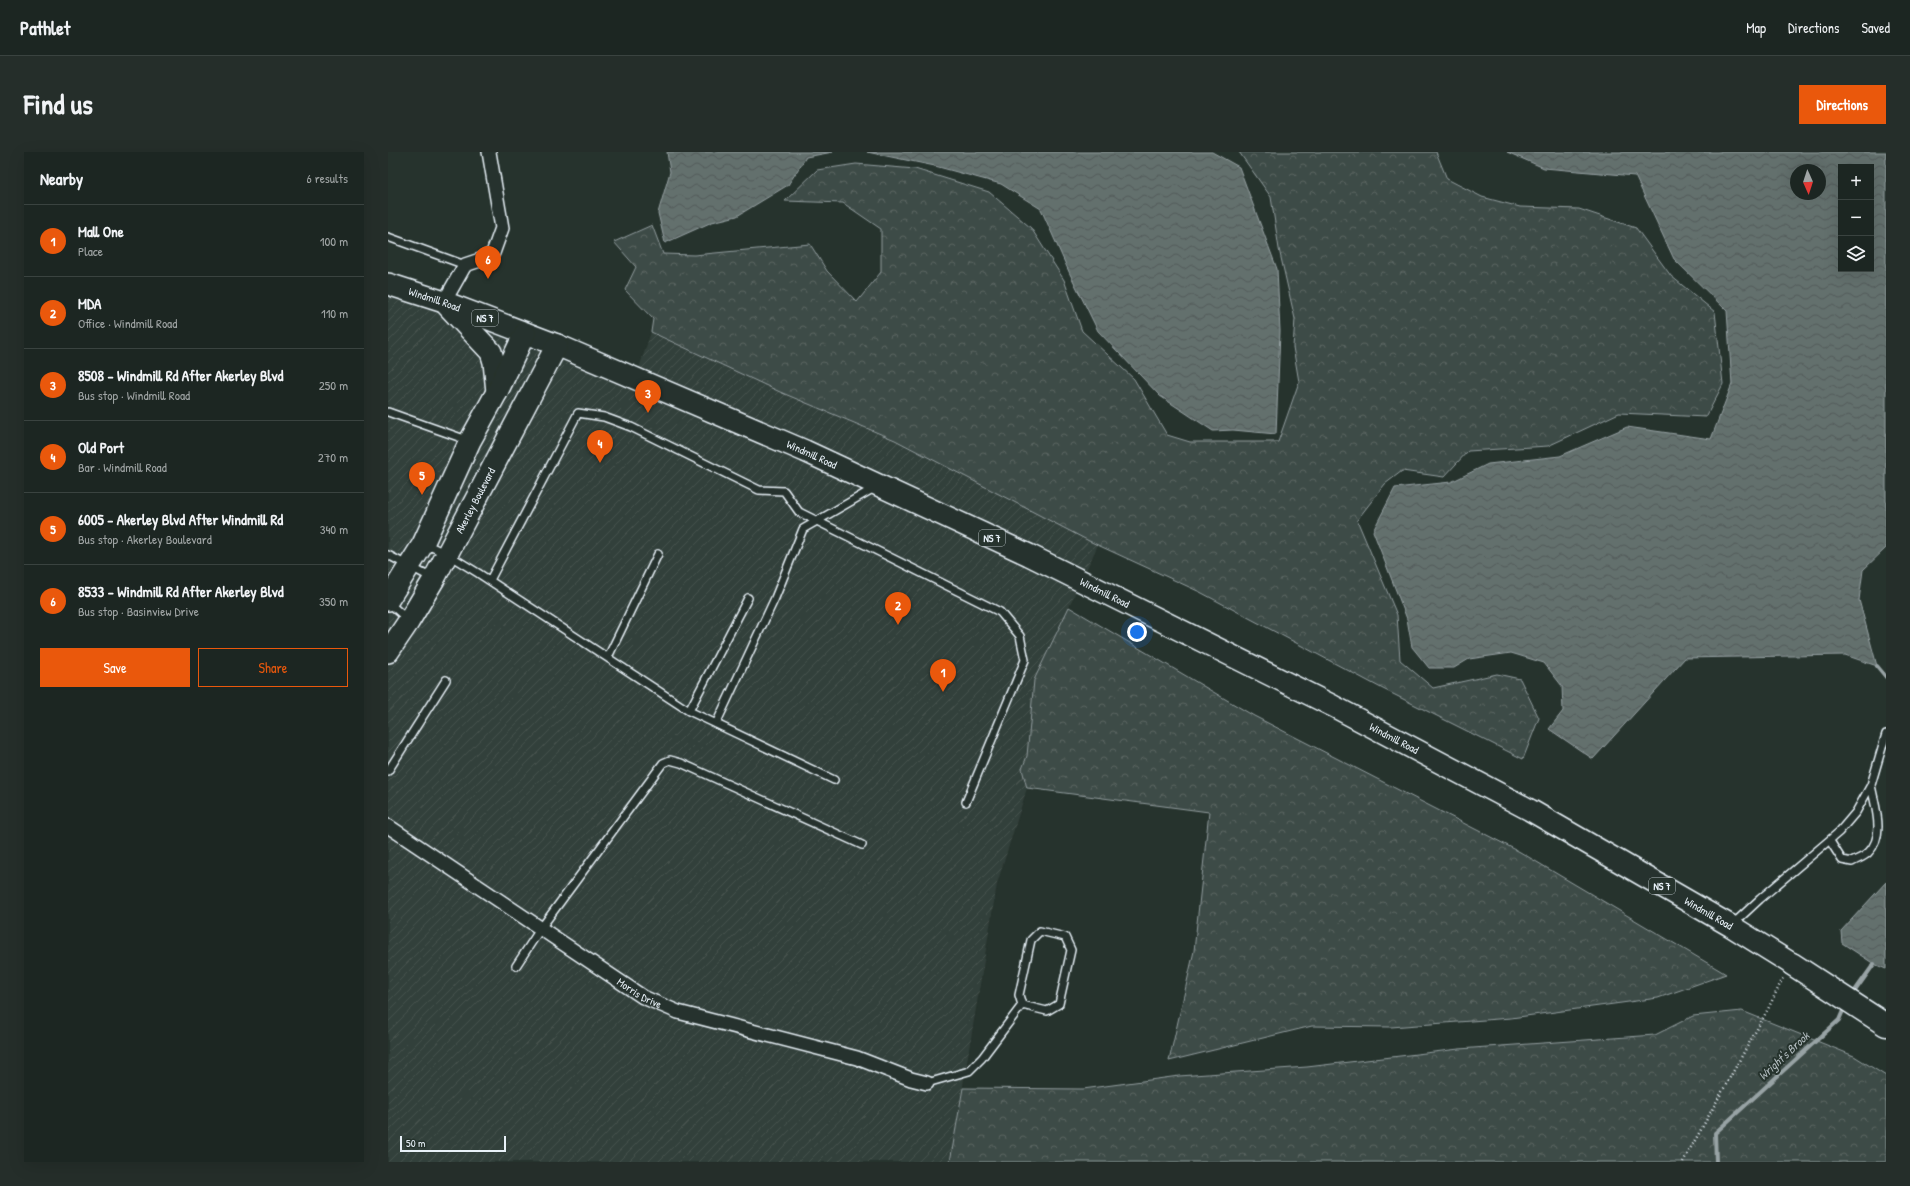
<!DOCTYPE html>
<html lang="en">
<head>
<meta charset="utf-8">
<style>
	body { margin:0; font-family:"Patrick Hand",sans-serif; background:#252e2a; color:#f1f3f6 }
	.controls { position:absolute; right:12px; top:12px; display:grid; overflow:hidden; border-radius:0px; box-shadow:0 4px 16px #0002 }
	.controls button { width:36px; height:36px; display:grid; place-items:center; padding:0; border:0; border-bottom:1px solid #3a4340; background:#1c2622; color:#f1f3f6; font:20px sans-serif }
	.compass { position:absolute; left:1402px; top:12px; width:36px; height:36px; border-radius:50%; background:#1c2622; box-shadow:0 4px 16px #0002; rotate:177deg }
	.scale { position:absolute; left:12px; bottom:10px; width:106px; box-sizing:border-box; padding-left:4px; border:2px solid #e8f1f8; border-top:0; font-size:11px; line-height:14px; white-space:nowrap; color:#e8f1f8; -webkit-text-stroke:3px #26332d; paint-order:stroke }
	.you { position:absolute; left:749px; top:480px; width:14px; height:14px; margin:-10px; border:3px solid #fff; border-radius:50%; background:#1a73e8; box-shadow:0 0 0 6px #1a73e833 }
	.badge { display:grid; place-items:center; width:26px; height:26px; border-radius:50%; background:#ea580c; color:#fff; font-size:13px; font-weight:700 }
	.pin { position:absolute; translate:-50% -33px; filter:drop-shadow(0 1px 2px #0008) }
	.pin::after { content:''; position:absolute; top:21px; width:14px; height:12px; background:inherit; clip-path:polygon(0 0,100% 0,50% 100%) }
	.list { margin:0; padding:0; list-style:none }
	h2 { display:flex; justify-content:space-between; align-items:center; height:52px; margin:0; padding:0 16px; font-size:17px }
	h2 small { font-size:13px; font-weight:400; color:#a0a5a5 }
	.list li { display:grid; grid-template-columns:26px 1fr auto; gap:12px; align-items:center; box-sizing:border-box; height:72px; padding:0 16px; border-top:1px solid #3a4340 }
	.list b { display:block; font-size:15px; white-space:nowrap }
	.list p { margin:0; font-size:13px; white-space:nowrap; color:#a0a5a5 }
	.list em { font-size:13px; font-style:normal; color:#a0a5a5 }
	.actions { display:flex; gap:8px; padding:12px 16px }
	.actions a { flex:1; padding:9px 0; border:1px solid #ea580c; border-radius:0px; text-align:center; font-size:14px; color:#ea580c }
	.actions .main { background:#ea580c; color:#fff }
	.icon { flex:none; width:22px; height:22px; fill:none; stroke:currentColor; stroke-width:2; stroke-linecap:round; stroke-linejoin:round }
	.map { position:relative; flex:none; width:1498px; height:1010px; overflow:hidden; border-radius:0px }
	header { display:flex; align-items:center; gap:24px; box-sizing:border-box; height:56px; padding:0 20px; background:#1c2622; border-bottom:1px solid #3a4340 }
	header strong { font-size:19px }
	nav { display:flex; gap:22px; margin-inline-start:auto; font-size:14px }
	.intro { display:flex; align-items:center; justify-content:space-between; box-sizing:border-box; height:96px; padding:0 24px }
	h1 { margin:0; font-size:28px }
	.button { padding:10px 18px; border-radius:0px; background:#ea580c; color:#fff; font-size:14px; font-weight:700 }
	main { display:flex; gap:24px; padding:0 24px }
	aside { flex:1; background:#1c2622; border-radius:0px; box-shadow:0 4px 16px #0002 }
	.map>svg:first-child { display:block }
	.industrial { fill:url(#industrial-furrows) }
	.forest { fill:url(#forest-crowns); stroke:#939ea0 }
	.water { fill:url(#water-waves); stroke:#98a3a5; fill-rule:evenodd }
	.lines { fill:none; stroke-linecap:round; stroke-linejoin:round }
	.stream { stroke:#98a3a5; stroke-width:4 }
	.service-casing { stroke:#e8f1f8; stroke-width:10 }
	.minor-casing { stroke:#e8f1f8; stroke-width:16 }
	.primary-casing { stroke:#e8f1f8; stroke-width:24 }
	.trunk-casing { stroke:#e8f1f8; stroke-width:25 }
	.path { stroke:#e8f1f8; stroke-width:2.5; stroke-dasharray:1 3; stroke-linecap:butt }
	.service { stroke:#26332d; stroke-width:7 }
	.minor { stroke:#26332d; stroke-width:13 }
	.primary { stroke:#26332d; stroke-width:21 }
	.trunk { stroke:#26332d; stroke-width:22 }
	.labels { text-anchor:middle; stroke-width:4; stroke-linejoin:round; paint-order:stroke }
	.shield { fill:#26332d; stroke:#aeb8bb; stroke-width:1 }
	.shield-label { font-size:10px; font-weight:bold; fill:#e8f1f8 }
	.street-label { font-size:11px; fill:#e8f1f8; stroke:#26332d }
	.water-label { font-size:12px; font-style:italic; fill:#b3bdc0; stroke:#26332d }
</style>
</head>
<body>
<header>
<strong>Pathlet</strong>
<nav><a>Map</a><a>Directions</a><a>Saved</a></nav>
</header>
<div class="intro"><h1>Find us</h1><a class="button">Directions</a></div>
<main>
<aside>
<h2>Nearby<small>6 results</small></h2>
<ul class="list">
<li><span class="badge">1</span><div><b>Mall One</b><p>Place</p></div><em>100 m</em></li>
<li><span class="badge">2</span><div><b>MDA</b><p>Office · Windmill Road</p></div><em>110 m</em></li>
<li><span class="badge">3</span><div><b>8508 - Windmill Rd After Akerley Blvd</b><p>Bus stop · Windmill Road</p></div><em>250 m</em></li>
<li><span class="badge">4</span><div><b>Old Port</b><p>Bar · Windmill Road</p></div><em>270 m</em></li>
<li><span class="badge">5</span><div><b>6005 - Akerley Blvd After Windmill Rd</b><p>Bus stop · Akerley Boulevard</p></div><em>340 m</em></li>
<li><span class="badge">6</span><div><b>8533 - Windmill Rd After Akerley Blvd</b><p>Bus stop · Basinview Drive</p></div><em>350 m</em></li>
</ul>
<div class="actions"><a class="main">Save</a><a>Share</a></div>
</aside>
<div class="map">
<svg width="1498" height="1010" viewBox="0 0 1498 1010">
	<defs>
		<pattern id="industrial-furrows" width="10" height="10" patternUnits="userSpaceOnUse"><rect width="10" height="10" fill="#333f3a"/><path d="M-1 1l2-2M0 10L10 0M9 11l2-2" fill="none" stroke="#47524e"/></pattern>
		<pattern id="forest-crowns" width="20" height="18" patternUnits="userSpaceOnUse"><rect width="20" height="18" fill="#3e4b47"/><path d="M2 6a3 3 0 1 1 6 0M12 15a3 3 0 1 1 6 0" fill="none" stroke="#5a6562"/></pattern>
		<pattern id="water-waves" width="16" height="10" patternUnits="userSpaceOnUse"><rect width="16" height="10" fill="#636f6d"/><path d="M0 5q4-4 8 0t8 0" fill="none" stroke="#535a5a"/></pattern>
	</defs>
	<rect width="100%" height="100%" fill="#26332d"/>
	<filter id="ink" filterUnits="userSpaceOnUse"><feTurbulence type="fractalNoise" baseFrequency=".025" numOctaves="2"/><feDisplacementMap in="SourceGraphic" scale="8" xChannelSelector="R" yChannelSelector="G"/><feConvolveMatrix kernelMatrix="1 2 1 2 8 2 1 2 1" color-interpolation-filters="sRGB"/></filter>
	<g filter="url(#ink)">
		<path class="industrial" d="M0,133L248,225L263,180L392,240L507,288L710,393L646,528L639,604L634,617L639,636L609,732L562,1010H0Z"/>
		<path class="forest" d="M851,0H1048L1059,27L1094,45L1132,55L1191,57L1248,76L1283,124L1327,160L1335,232L1318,265L1231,261L1160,294L1080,299L1056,325L1014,319L997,332L969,368L1009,463L1012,508L1045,536L1109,522L1132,527L1151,566L1135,607L995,537L812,440L701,389L507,288L392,240L263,180L265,167L237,138L248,115L226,90L264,73L275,102L306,103L422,92L439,119L469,150L493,120V77L455,51L397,49L429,18L468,12L527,17L601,40L643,76L676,128L694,179L746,227L779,283L802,290H890L911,230L905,195L907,167L891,97L883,45Z
			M681,455L866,564L1132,700L1338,822L1270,846L1123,866L1003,875L924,874L781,909L806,799L821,660L639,636L634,617L639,604L646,528Z
			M1354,859L1466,904L1498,924V1010H562L575,936L695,937L791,924L919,915L1071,897L1267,883L1305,864Z"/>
		<path class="water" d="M279,0H445L418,5L400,33L349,64L324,70L277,91L270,61L282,20Z
			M479,0H824L851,15L889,117L892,179L888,282L845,278L825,279L772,244L710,179L682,122L653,57L613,32L547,14Z
			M1119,0H1498V396L1475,418L1471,448L1489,514L1457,503L1297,506L1205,607L1161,577L1175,559L1174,534L1156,511L1123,501L1081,507L1066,516H1041L1024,495L1019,467L985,379L1007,336L1063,330L1100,312L1172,304L1239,275L1323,287L1344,232L1339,159L1286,107L1247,24L1156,16ZM1453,15H1483V117H1453ZM1408,18H1432V42H1408Z
			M1498,730V817L1486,812L1454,791L1453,779Z"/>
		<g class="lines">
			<path class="stream" d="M1489,514L1498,525
				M1464,843L1486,812
				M1328,1010L1327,981L1451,868L1457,854"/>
			<g class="service-casing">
				<path id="service" d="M0,85L77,113
					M0,260L79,288
					M37,392L59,402L90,421L301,559L446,628
					M0,403L44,426
					M102,428L190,261L216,265L243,275L371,338L396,339L411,360L612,460L632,484L637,508L578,650
					M0,450L19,467
					M220,505L270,402
					M301,559L360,446
					M328,572L387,446L415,377L488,335
					M0,619L58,528
					M1442,689L1454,708L1464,710C1469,707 1476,705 1480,701C1498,683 1487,655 1483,633
					M1344,773L1372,747L1451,680L1468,660L1483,633L1498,582
					M128,814L153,776L275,611L282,608L293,611L474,693
					M539,931L581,919L594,906L634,853L631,843L643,788L652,779L677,785L683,798L671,852L659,859L634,853"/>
			</g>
			<g class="minor-casing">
				<g id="minor">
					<path d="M56,150L77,113L95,107L105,101L114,76L101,0"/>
					<path id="s1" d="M0,674L255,845L290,860L469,906L523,927L539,931"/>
				</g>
			</g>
			<g class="primary-casing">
				<g id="primary">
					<path id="s2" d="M0,132L56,150L169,193L417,299L641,403L945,554L1142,658L1343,774L1404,812"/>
					<path d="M59,153L103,200L106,210L109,240"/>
					<path d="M0,448L35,392L82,289L109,240L137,181"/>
					<path id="s3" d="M0,500L21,469L46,427L169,193"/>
				</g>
			</g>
			<g class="trunk-casing">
				<path id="trunk" d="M1404,812L1498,873"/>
			</g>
			<path class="path" d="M1295,1010L1380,857L1395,826"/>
			<use href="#service" class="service"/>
			<use href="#minor" class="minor"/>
			<use href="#primary" class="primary"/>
			<use href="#trunk" class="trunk"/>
		</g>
	</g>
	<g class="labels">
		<g class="shield">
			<rect x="84" y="158" width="26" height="16" rx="3"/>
			<rect x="591" y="378" width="26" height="16" rx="3"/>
			<rect x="1261" y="726" width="26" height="16" rx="3"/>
		</g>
		<g class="shield-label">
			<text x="97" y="170">NS 7</text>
			<text x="604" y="390">NS 7</text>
			<text x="1274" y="738">NS 7</text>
		</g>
		<g class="street-label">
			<text dy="4" stroke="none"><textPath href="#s2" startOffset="49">Windmill Road</textPath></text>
			<text dy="4" stroke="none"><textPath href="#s2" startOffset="457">Windmill Road</textPath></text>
			<text dy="4" stroke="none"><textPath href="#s3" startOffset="175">Akerley Boulevard</textPath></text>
			<text dy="4" stroke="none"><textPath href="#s2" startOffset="781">Windmill Road</textPath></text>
			<text dy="4" stroke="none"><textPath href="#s2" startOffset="1105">Windmill Road</textPath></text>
			<text dy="4" stroke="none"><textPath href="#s2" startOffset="1465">Windmill Road</textPath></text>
			<text dy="4" stroke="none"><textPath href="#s1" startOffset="302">Morris Drive</textPath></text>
		</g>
		<g class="water-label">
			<text transform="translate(1396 904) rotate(-43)" y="4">Wright's Brook</text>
		</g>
	</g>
</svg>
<div class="controls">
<button>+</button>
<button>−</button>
<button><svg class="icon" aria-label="layers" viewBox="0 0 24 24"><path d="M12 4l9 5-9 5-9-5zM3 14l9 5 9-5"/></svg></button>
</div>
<svg class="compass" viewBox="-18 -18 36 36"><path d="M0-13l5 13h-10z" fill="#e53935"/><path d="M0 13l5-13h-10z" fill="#a0a5a5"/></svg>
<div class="scale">50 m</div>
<div class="you"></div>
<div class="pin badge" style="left:555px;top:540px">1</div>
<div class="pin badge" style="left:510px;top:473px">2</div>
<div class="pin badge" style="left:260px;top:261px">3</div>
<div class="pin badge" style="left:212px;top:311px">4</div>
<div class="pin badge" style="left:34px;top:343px">5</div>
<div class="pin badge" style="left:100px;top:127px">6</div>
</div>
</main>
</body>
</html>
